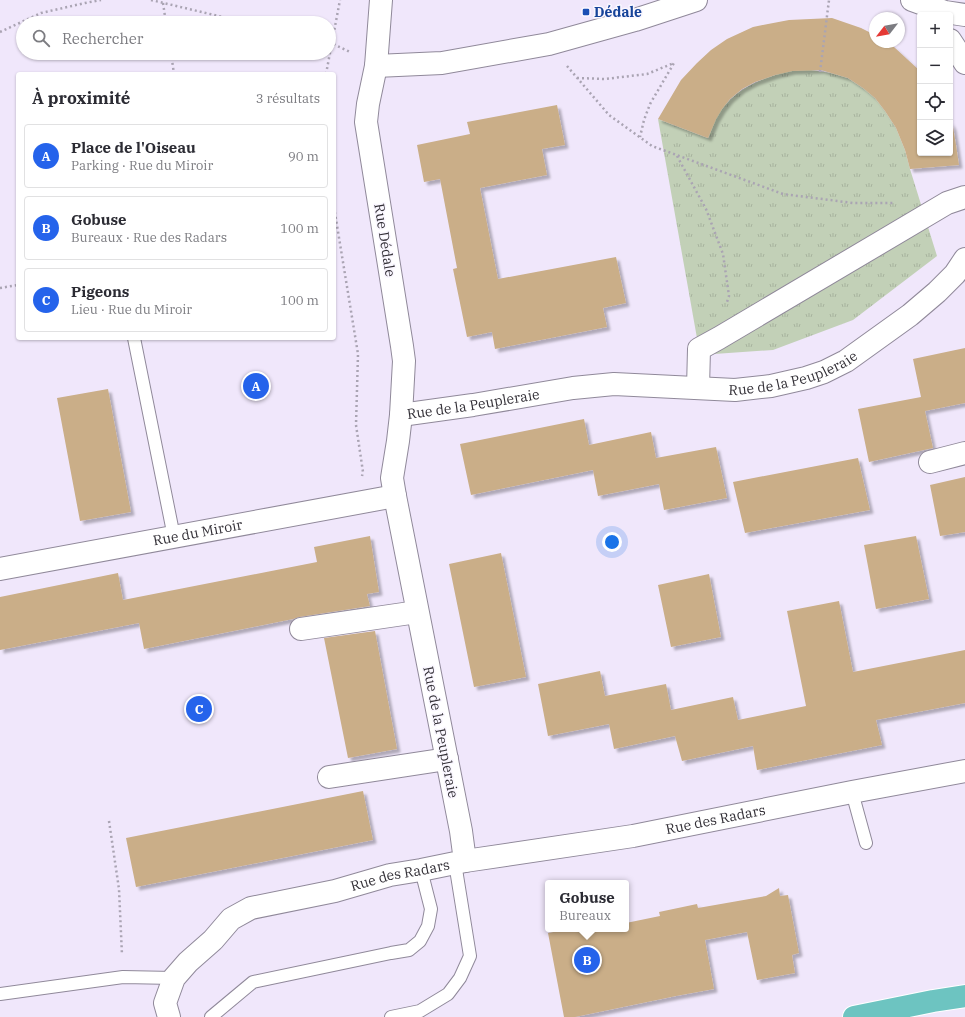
<!DOCTYPE html>
<html lang="fr">
<head>
<meta charset="utf-8">
<style>
	body { margin:0; font-family:"IBM Plex Serif",serif; background:#f2f2f3; color:#2b2b33 }
	.controls { position:absolute; right:12px; top:12px; display:grid; overflow:hidden; border-radius:4px; box-shadow:0 1px 3px #0004 }
	.controls button { width:36px; height:36px; display:grid; place-items:center; padding:0; border:0; border-bottom:1px solid #e1e1e2; background:#fff; color:#2b2b33; font:20px sans-serif }
	.compass { position:absolute; left:869px; top:12px; width:36px; height:36px; border-radius:50%; background:#fff; box-shadow:0 1px 3px #0004; rotate:239deg }
	.you { position:absolute; left:612px; top:542px; width:14px; height:14px; margin:-10px; border:3px solid #fff; border-radius:50%; background:#1a73e8; box-shadow:0 0 0 6px #1a73e833 }
	.badge { display:grid; place-items:center; width:26px; height:26px; border-radius:50%; background:#2563eb; color:#fff; font-size:13px; font-weight:700 }
	.pin { position:absolute; translate:-50% -50%; border:2px solid #fff; box-shadow:0 1px 4px #0006 }
	.popup { position:absolute; left:545px; top:880px; width:84px; height:52px; box-sizing:border-box; display:grid; place-content:center; border-radius:4px; background:#fff; filter:drop-shadow(0 1px 3px #0005); font-size:13px; white-space:nowrap; color:#7c7c81 }
	.popup b { font-size:15px; color:#2b2b33 }
	.popup::after { content:''; position:absolute; left:50%; top:100%; margin-left:-8px; border:8px solid transparent; border-top-color:#fff }
	.list { margin:0; padding:0; list-style:none }
	h2 { display:flex; justify-content:space-between; align-items:center; height:52px; margin:0; padding:0 16px; font-size:17px }
	h2 small { font-size:13px; font-weight:400; color:#7c7c81 }
	.list li { display:grid; grid-template-columns:26px 1fr auto; gap:12px; align-items:center; box-sizing:border-box; height:64px; margin:0 8px 8px; padding:0 8px; border:1px solid #e1e1e2; border-radius:4px }
	.list b { display:block; font-size:15px; white-space:nowrap }
	.list p { margin:0; font-size:13px; white-space:nowrap; color:#7c7c81 }
	.list em { font-size:13px; font-style:normal; color:#7c7c81 }
	.icon { flex:none; width:22px; height:22px; fill:none; stroke:currentColor; stroke-width:2; stroke-linecap:round; stroke-linejoin:round }
	.map { position:relative; flex:none; width:965px; height:1017px; overflow:hidden }
	.search { position:absolute; background:#fff; box-shadow:0 1px 3px #0004; left:16px; top:16px; width:320px; height:44px; display:flex; align-items:center; gap:10px; box-sizing:border-box; padding:0 14px; border-radius:22px; color:#7c7c81; font-size:15px }
	.panel { position:absolute; background:#fff; box-shadow:0 1px 3px #0004; left:16px; top:72px; width:320px; height:268px; border-radius:4px }
	.map>svg:first-child { display:block }
	.grass { fill:url(#grass-tufts) }
	.building { fill:#caae88; filter:url(#shadow) }
	.lines { fill:none; stroke-linecap:round; stroke-linejoin:round }
	.lane-casing { stroke:#90899a; stroke-width:14 }
	.street-casing { stroke:#90899a; stroke-width:24 }
	.primary-casing { stroke:#fff; stroke-width:24 }
	.path { stroke:#aaa4b3; stroke-width:2.5; stroke-dasharray:2 3; stroke-linecap:butt }
	.lane { stroke:#fff; stroke-width:12 }
	.street { stroke:#fff; stroke-width:22 }
	.primary { stroke:#6dc4c1; stroke-width:22 }
	.transit-dot { fill:#1a4fb4; stroke:#faf7ff; stroke-width:1.5 }
	.labels { text-anchor:middle; stroke-width:3; stroke-linejoin:round; paint-order:stroke }
	.transit-label { font-size:14px; font-weight:bold; fill:#164399; stroke:#faf7ff; text-anchor:start }
	.street-label { font-size:14px; fill:#322f36; stroke:#faf7ff }
</style>
</head>
<body>
<div class="map">
<svg width="965" height="1017" viewBox="0 0 965 1017">
	<defs>
		<pattern id="grass-tufts" width="24" height="20" patternUnits="userSpaceOnUse"><rect width="24" height="20" fill="#c2d0b7"/><path d="M3 7l-1-3M5 7V3M7 7l1-3M15 17l-1-3M17 17v-4M19 17l1-3" fill="none" stroke="#a7b39e"/></pattern>
		<filter id="shadow"><feDropShadow dx="3.5" dy="3.5" stdDeviation="1" flood-color="#0004"/></filter>
	</defs>
	<rect width="100%" height="100%" fill="#f0e7fb"/>
	<path class="grass" d="M811,70L831,73L848,78L863,88L875,98L885,111L896,128L905,150L910,169L937,256L853,320L773,350L700,355L658,119L708,138C711,131 713,124 716,118C729,96 745,86 769,77C776,75 784,71 792,71C798,70 805,70 811,70Z"/>
	<path class="building" d="M832,18L861,28L875,35V42H887L894,47L920,71V153H950V121L953,127L956,145L959,165L910,169L905,150L896,128L885,111L875,98L863,88L848,78L821,70L792,71L775,75L755,82L742,89L730,99L722,109L716,119L708,138L658,119L681,80L697,63L711,50L727,39L753,27L768,24L789,20Z
		M557,105L565,145L542,149L547,175L480,188L498,279L616,257L626,303L603,308L607,327L495,349L492,332L467,337L453,269L457,268L440,179L424,182L417,145L470,134L467,122Z
		M965,348V403L925,411L933,448L869,462L858,409L921,397L913,359Z
		M108,389L131,512L80,521L57,398Z
		M584,419L589,445L651,432L656,458L716,447L727,498L664,510L659,484L598,496L593,470L471,495L460,444Z
		M858,458L870,510L745,533L733,482Z
		M965,477V532L940,536L930,485Z
		M370,536L379,592L367,594L370,606L299,617L293,619L144,649L139,623L0,650V597L118,573L123,600L317,562L314,547Z
		M916,536L929,599L876,609L864,545Z
		M501,553L526,677L474,687L449,564Z
		M709,574L721,637L671,647L658,585Z
		M839,601L853,672L965,650V703L876,720L882,745L757,770L753,746L682,761L675,736L614,749L609,724L548,736L538,684L600,671L605,696L666,684L671,710L733,697L738,720L806,706L787,611Z
		M375,631L397,749L348,758L324,638Z
		M363,791L373,840L136,887L126,838Z
		M779,888L780,896L788,895L799,953L792,955L795,973L757,980L747,932L705,940L714,989L676,996L575,1017H564L548,933L570,929H626V923L660,916L659,912L697,904L698,908L766,896Z"/>
	<g class="lines">
		<g class="lane-casing">
			<path id="lane" d="M134,338L174,537
				M852,792L866,843
				M0,994L123,977L174,978
				M211,1017L253,982L391,953L409,950L420,941L428,926L431,909L421,870
				M391,1017L420,1011L448,994L460,978L470,956L455,863"/>
		</g>
		<g class="street-casing">
			<g id="street">
				<path d="M912,0L945,12L965,15"/>
				<path d="M950,40L965,63"/>
				<path d="M376,66L442,63L549,44L635,20L696,0"/>
				<path d="M698,388L699,349L719,338L947,203L965,197"/>
				<path id="s1" d="M401,415L473,405L573,388L614,384L735,390L771,386L806,378L824,372L846,361L910,315L937,292L955,274L965,259"/>
				<path d="M930,462L965,453"/>
				<path id="s2" d="M0,569L395,496"/>
				<path d="M301,629L417,612"/>
				<path d="M329,777L447,759"/>
				<path id="s3" d="M465,861L633,836L852,792L965,771"/>
				<path id="s4" d="M169,1017L165,1003L174,978L188,962L213,940L231,919L251,908L335,891L390,875L421,870L465,861L461,831L395,496L392,478L398,441L401,415L404,361L402,346L366,122L368,104L376,66L381,0"/>
			</g>
		</g>
		<g class="primary-casing">
			<path id="primary" d="M854,1017L933,1001L965,996"/>
		</g>
		<path class="path" d="M151,0L248,23
			M163,3L166,23
			M0,32L41,13L85,3L101,0
			M329,42L350,52
			M171,53L174,74
			M567,66L609,115L652,146L783,194L853,203H894
			M820,72L829,0
			M326,74L340,0
			M577,78L605,79L647,74L674,63L650,104L644,120L640,137
			M677,156L706,209L723,254L729,296L727,302
			M334,207L358,354L356,425L363,472L362,476
			M0,288L18,285
			M109,821L119,889L122,955"/>
		<use href="#lane" class="lane"/>
		<use href="#street" class="street"/>
		<use href="#primary" class="primary"/>
	</g>
	<rect class="transit-dot" x="582" y="8" width="8" height="8" rx="2"/>
	<g class="labels">
		<g class="transit-label">
			<text x="594" y="17">Dédale</text>
		</g>
		<g class="street-label">
			<text transform="translate(385 240) rotate(81)" y="5">Rue Dédale</text>
			<text dy="5" stroke="none"><textPath href="#s1" startOffset="397">Rue de la Peupleraie</textPath></text>
			<text dy="5" stroke="none"><textPath href="#s1" startOffset="73">Rue de la Peupleraie</textPath></text>
			<text dy="5" stroke="none"><textPath href="#s2" startOffset="201">Rue du Miroir</textPath></text>
			<text transform="translate(441 732) rotate(79)" y="5">Rue de la Peupleraie</text>
			<text dy="5" stroke="none"><textPath href="#s3" startOffset="254">Rue des Radars</textPath></text>
			<text dy="5" stroke="none"><textPath href="#s4" startOffset="299">Rue des Radars</textPath></text>
		</g>
	</g>
</svg>
<div class="controls">
<button>+</button>
<button>−</button>
<button><svg class="icon" aria-label="locate" viewBox="0 0 24 24"><circle cx="12" cy="12" r="6"/><path d="M12 2v4M12 18v4M2 12h4M18 12h4"/></svg></button>
<button><svg class="icon" aria-label="layers" viewBox="0 0 24 24"><path d="M12 4l9 5-9 5-9-5zM3 14l9 5 9-5"/></svg></button>
</div>
<svg class="compass" viewBox="-18 -18 36 36"><path d="M0-13l5 13h-10z" fill="#e53935"/><path d="M0 13l5-13h-10z" fill="#7c7c81"/></svg>
<div class="you"></div>
<div class="pin badge" style="left:256px;top:386px">A</div>
<div class="pin badge" style="left:587px;top:960px">B</div>
<div class="popup"><b>Gobuse</b>Bureaux</div>
<div class="pin badge" style="left:199px;top:709px">C</div>
<div class="search"><svg class="icon" aria-label="search" viewBox="0 0 24 24"><circle cx="10" cy="10" r="6"/><path d="M15 15l6 6"/></svg>Rechercher</div>
<section class="panel">
<h2>À proximité<small>3 résultats</small></h2>
<ul class="list">
<li><span class="badge">A</span><div><b>Place de l'Oiseau</b><p>Parking · Rue du Miroir</p></div><em>90 m</em></li>
<li><span class="badge">B</span><div><b>Gobuse</b><p>Bureaux · Rue des Radars</p></div><em>100 m</em></li>
<li><span class="badge">C</span><div><b>Pigeons</b><p>Lieu · Rue du Miroir</p></div><em>100 m</em></li>
</ul>
</section>
</div>
</body>
</html>
